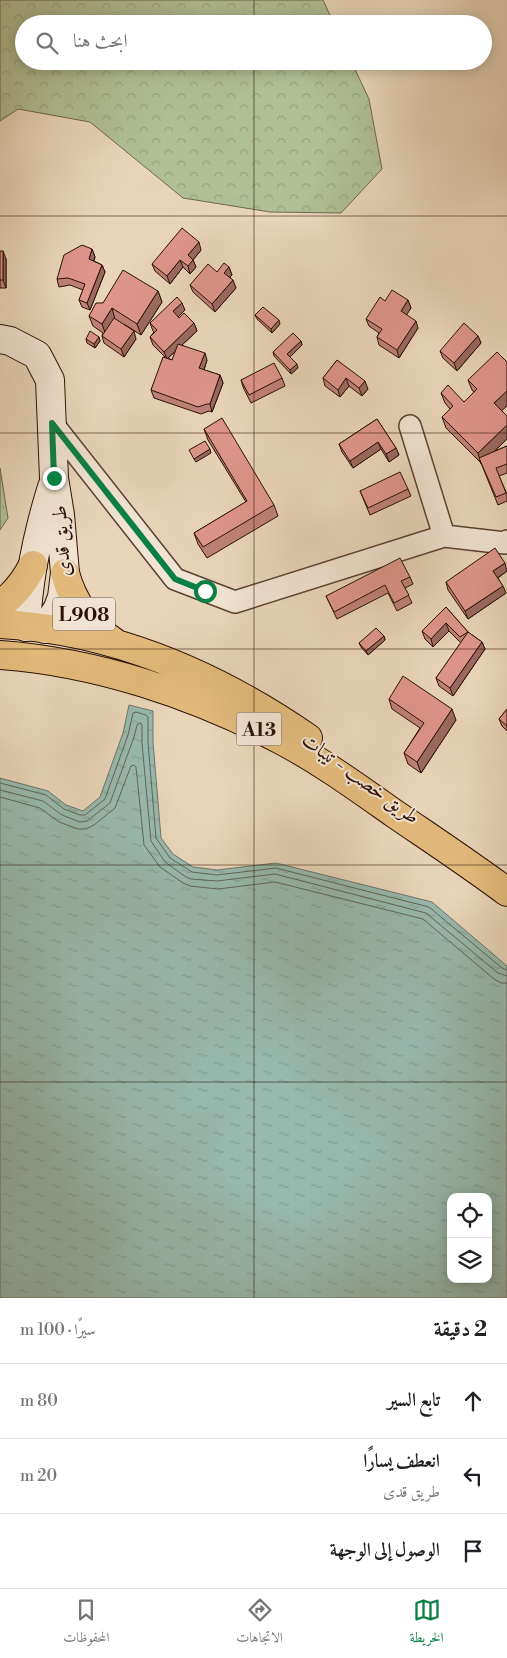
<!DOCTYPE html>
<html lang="ar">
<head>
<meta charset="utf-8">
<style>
	body { margin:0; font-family:"Libre Bodoni",Amiri,serif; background:#f6f6f6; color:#202124; direction:rtl }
	.controls { position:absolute; right:15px; bottom:15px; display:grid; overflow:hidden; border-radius:10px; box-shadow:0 2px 12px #0003 }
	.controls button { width:45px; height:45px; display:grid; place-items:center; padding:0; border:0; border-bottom:1px solid #e0e0e0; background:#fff; color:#202124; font:25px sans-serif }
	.stop { position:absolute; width:15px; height:15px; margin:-11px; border:4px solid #0b8043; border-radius:50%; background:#fff }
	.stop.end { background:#0b8043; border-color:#fff; box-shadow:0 1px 5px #0008 }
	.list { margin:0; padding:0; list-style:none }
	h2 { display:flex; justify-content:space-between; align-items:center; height:65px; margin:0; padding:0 20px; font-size:21px }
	h2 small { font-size:16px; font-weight:400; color:#757577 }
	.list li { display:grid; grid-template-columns:32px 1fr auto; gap:15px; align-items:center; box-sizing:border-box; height:75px; padding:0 20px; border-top:1px solid #e0e0e0 }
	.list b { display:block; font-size:19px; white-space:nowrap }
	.list p { margin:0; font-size:16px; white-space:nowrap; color:#757577 }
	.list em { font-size:16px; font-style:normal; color:#757577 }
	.icon { flex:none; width:28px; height:28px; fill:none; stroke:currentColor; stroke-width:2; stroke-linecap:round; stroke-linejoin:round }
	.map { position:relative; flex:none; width:507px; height:1298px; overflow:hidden; direction:ltr }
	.search { position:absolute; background:#fff; box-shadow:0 2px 12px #0003; left:15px; right:15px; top:15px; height:55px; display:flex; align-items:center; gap:12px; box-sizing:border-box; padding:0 18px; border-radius:28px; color:#757577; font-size:19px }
	.sheet { height:290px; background:#fff }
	nav { display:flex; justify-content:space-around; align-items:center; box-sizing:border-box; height:70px; border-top:1px solid #e0e0e0; background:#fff; font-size:14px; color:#757577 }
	nav a { display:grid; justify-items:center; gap:2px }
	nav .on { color:#0b8043 }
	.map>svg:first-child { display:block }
	.grass { fill:url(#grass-tufts); stroke:#6e674c }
	.forest { fill:url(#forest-crowns); stroke:#6e674c }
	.water { fill:url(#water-ripples); stroke:#6c756a; fill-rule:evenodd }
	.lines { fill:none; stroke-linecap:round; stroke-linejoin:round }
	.shore { stroke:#616459; stroke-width:1 }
	.street-casing { stroke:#5a4131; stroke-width:24 }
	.secondary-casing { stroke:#2b0f04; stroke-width:30 }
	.highway-casing { stroke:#2b0f04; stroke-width:30 }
	.street { stroke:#f1e4d2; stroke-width:21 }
	.secondary { stroke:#f1e4d2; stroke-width:28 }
	.highway { stroke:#e4bb7c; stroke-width:28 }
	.wall { fill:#bf8178; stroke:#2b0f04; fill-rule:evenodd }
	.shaded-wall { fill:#9b6961; stroke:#2b0f04 }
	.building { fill:#de968b; stroke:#2b0f04 }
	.route { stroke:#0b8043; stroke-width:6 }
	.grid { fill:none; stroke:#2b0f04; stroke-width:1; stroke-opacity:0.55 }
	.labels { text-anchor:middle; stroke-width:4; stroke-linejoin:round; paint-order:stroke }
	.shield { fill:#f1e4d2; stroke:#664f42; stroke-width:1 }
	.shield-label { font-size:19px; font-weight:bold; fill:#2b0f04 }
	.street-label { font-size:20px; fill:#2b0f04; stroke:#f1e4d2 }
</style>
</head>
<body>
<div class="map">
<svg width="507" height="1298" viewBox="0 0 507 1298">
	<defs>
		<pattern id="grass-tufts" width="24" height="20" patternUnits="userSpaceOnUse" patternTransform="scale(1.25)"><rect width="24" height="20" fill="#b0bf94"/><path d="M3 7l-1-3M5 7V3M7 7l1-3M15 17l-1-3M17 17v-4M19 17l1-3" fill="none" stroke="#98a37e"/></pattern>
		<pattern id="forest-crowns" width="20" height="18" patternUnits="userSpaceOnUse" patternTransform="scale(1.25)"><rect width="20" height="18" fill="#b0bf94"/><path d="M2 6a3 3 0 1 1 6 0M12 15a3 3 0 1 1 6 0" fill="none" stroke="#98a37e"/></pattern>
		<pattern id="water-ripples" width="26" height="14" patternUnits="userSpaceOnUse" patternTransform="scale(1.25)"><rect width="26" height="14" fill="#97b9ae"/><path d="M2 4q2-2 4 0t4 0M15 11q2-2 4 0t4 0" fill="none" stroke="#829e94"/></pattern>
	</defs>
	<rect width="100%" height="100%" fill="#e9d6b9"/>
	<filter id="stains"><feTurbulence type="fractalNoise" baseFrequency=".004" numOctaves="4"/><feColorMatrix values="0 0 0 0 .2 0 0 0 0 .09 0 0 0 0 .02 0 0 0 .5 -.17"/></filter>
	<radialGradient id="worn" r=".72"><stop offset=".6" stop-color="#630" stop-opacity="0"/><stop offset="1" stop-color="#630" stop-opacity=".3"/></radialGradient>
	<path class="grass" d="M0,468L8,518L0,530Z"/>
	<path class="forest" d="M0,0H323L334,24H24V61H351L369,99L382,169L341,213L270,212L183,198L90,122L18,109L0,121Z"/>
	<path class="water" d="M129,705L153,711V742L161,838L173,854L193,867L217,870L276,863L432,902L507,966V1298H0V778L48,791L66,805L83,811L100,797L123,733ZM451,1197H488V1279H451Z"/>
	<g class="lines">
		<path class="shore" d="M0,783L46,795L64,809L80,815H85L105,799L128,735L133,713L136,712L146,715L148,717V743L156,838L170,858L192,872L217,875L276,868L429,907L502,968L507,970
			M0,790L43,801L62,815L80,822L87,821L110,803L134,737L137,725L140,723L142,725V743L151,841L165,862L186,877L191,879L217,881L275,874L426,913L498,973L507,976
			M0,797L40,808L59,822L78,829H86L94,825L115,808L131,766L134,765L136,767L144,845L160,867L183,883L190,886L218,889L275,882L423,919L494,979L501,983H507"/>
		<g class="street-casing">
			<path id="street" d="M52,423L175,579L235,602L444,536L505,543L507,541
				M410,426L444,536"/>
		</g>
		<g class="secondary-casing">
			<path id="secondary" d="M0,339L10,341L37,355L50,380L54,478L60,515L65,573L62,597L58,608L45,629
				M26,627C28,580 38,532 52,487"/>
		</g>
		<g class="highway-casing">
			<path id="highway" d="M65,573C73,603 89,625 114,642
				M0,605C15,594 25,581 33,565
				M0,624C114,630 215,674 308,738
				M0,655C97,662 195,695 281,740C321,761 358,788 395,814C433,840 471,865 507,892"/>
		</g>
		<use href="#street" class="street"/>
		<use href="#secondary" class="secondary"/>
		<use href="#highway" class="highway"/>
	</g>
	<path class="wall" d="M92,249L95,257L94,261L102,265L105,272L90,310L82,307L79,300L83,290L70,285L59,287L57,279Z
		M201,250L193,260L196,267L190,274L183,267L170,284L155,271L152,264Z
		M0,251L6,259V288H0Z
		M229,267L232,275L230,277L236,288L215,312L193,292L190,285L217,272Z
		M158,291L162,302L141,335L124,324L136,339L124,357L104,343L102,336L103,333L93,326L89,316L103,303Z
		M408,300L411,308L406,315L418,328L399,358L379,345L377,337L379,333L369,326L366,319L385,301Z
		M185,310L178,317L194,323L197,331L182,345L207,360L204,370L220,375L223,383L212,412L209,411L201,414L154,398L151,390L165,357L153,345L150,337L154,332L153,331L150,323ZM176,351L172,360L168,358Z
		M255,315L280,324L272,333L257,319Z
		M478,336L481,343L457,371L443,358L440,351Z
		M99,337L100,341L95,348L87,343L86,339Z
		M301,341L302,345L290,357L298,368L291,374L274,356L273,352Z
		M337,360L368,389L362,396L349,386L340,397L325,386L323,378Z
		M282,378L285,386L251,403L243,387L241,380Z
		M468,380L502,411L507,439L495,451L507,446V473L499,476L507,494V501L498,505L481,463L446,428L442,417L450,409L445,403L441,393L464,402L474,392L472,390Z
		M377,419L396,448L399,455L389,462L381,449L353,468L342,452L339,444Z
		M204,429L274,505L278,516L207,558L198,544L194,533L246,502L208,440Z
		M408,489L411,496L370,515L360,491Z
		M507,571L498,578L506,593L468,619L448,590L446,582Z
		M410,577L413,584L405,588L412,603L397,611L388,593L337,619L326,596Z
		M446,607L468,632L482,642L485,649L453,696L439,686L436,678L461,643L449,631L433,647L425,639L422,631Z
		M384,636L385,640L368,655L361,647L359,643Z
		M389,699L456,720L421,773L408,764L404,753L420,728L392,709Z
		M507,709V731L502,726L499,719Z"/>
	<path class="shaded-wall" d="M199,242L201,250L193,260L196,267L190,274L188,266V255Z
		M92,249L95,257L91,267L89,259Z
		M3,251L6,259V288L3,280Z
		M180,260L183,267L170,284L167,276Z
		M102,265L105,272L90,310L87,303Z
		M229,267L232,275L227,280L224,273Z
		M233,280L236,288L215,312L212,304Z
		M158,291L162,302L141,335L137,324Z
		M408,300L411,308L404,319L401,311Z
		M182,303L185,310L176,319L173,311Z
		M112,308L115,319L106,335L102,324Z
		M279,320L280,324L272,333L271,329Z
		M416,321L418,328L399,358L397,350Z
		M194,323L197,331L167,359L164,352Z
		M134,331L136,339L124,357L121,349Z
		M478,336L481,343L457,371L454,363Z
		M99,337L100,341L95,348L94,344Z
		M301,341L302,345L289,358L287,354Z
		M205,353L207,360L202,376L199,368Z
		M297,364L298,368L291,374L290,370Z
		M220,375L223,383L212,412L210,404Z
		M346,378L349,386L340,397L338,390Z
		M365,381L368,389L362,396L359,388Z
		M507,391V406L498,414L494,403Z
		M507,425V439L481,464L478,453Z
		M378,442L381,449L353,468L350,461Z
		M396,448L399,455L389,462L386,454Z
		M210,449L211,453L196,462L194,459Z
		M505,563L507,571L496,579L493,571Z
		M503,586L506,593L468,619L465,611Z
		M446,623L449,631L433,647L431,639Z
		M384,636L385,640L368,655L366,651Z
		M482,642L485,649L453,696L450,688Z
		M452,709L456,720L421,773L417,762Z"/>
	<path class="building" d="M182,228L199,242L188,255L193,260L188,266L180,260L167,276L152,264Z
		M82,245L92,249L89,259L102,265L87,303L79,300L85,284L68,278L57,279L64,255Z
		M0,251H3V280H0Z
		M224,263L229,267L224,273L233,280L212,304L190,285L208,264L217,272Z
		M123,270L158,291L137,324L112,308L102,324L89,316L96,303H103Z
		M392,290L408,300L401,311L416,321L397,350L377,337L382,329L366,319L380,297L385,301Z
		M177,297L182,303L173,311L179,318L184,313L194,323L164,352L150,337L157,330L150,323Z
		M263,307L279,320L271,329L255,315Z
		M114,318L134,331L121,349L102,336Z
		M464,323L478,336L454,363L440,351Z
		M90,331L99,337L94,344L86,339Z
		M293,333L301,341L287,354L297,364L290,370L273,352Z
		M178,344L205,353L199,368L220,375L210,404H207L198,407L151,390L163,357L172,360Z
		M497,352L507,362V391L494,403L507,416V425L478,453L442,417L453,406L441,393L448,385L464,402L477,389L468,380Z
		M337,360L365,381L359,388L346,378L338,390L323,378Z
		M274,363L282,378L249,395L241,380Z
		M222,418L274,505L203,547L194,533L247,501L204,429Z
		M377,419L396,448L386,454L378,442L350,461L339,444Z
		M205,441L210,449L194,459L189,450Z
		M507,446V464L496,468L506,493L496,497L479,458Z
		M400,472L408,489L368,508L360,491Z
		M495,548L505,563L493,571L503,586L465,611L446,582Z
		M400,558L410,577L401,581L409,595L394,603L385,585L334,612L326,596Z
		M446,607L468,632L460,637L446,623L431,639L422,631Z
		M376,628L384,636L366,651L359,643Z
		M468,632L482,642L450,688L436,678Z
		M403,676L452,709L417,762L404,753L424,723L389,699Z
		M507,709V726L499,719Z"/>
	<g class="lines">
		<path class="route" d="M54,478L52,423L175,579L205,591"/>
	</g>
	<path class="grid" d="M254,0V24M254,61V1298M0,216H507M0,433H507M0,649H507M0,865H507M0,1082H507"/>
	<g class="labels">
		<g class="shield">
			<rect x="53" y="597.5" width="62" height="33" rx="4"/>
			<rect x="236.5" y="712.5" width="45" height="33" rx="4"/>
		</g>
		<g class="shield-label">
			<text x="84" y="621">L908</text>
			<text x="259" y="736">A13</text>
		</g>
		<g class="street-label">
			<text transform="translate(61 541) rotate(-94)" y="7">طريق قدى</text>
			<text transform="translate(361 778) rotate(36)" y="7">طريق خصب - تيبات</text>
		</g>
	</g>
	<rect width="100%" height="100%" filter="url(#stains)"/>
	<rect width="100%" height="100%" fill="url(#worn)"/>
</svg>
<div class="controls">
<button><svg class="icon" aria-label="locate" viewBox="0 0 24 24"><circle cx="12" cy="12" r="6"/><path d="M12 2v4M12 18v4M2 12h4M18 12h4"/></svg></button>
<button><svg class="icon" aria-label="layers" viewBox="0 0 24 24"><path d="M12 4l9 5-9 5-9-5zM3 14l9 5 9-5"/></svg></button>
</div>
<div class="stop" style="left:205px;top:591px"></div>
<div class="stop end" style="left:54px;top:478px"></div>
<div class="search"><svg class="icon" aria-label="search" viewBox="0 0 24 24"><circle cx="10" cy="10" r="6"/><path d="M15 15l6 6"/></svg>ابحث هنا</div>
</div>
<section class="sheet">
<h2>2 دقيقة<small>سيرًا · 100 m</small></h2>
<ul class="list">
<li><svg class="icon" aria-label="ahead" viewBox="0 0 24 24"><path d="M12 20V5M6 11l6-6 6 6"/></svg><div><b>تابع السير</b></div><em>80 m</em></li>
<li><svg class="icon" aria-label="left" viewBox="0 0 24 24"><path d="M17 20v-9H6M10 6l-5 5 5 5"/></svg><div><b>انعطف يسارًا</b><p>طريق قدى</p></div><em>20 m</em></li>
<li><svg class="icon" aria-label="arrive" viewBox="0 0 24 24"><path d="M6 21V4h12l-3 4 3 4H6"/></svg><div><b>الوصول إلى الوجهة</b></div></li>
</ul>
</section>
<nav>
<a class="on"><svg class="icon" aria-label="map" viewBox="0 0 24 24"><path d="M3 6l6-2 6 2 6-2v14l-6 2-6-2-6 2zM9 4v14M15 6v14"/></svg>الخريطة</a>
<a><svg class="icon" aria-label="directions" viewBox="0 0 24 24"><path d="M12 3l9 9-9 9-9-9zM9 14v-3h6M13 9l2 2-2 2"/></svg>الاتجاهات</a>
<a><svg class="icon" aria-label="saved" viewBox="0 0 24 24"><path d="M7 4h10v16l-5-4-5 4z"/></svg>المحفوظات</a>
</nav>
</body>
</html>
